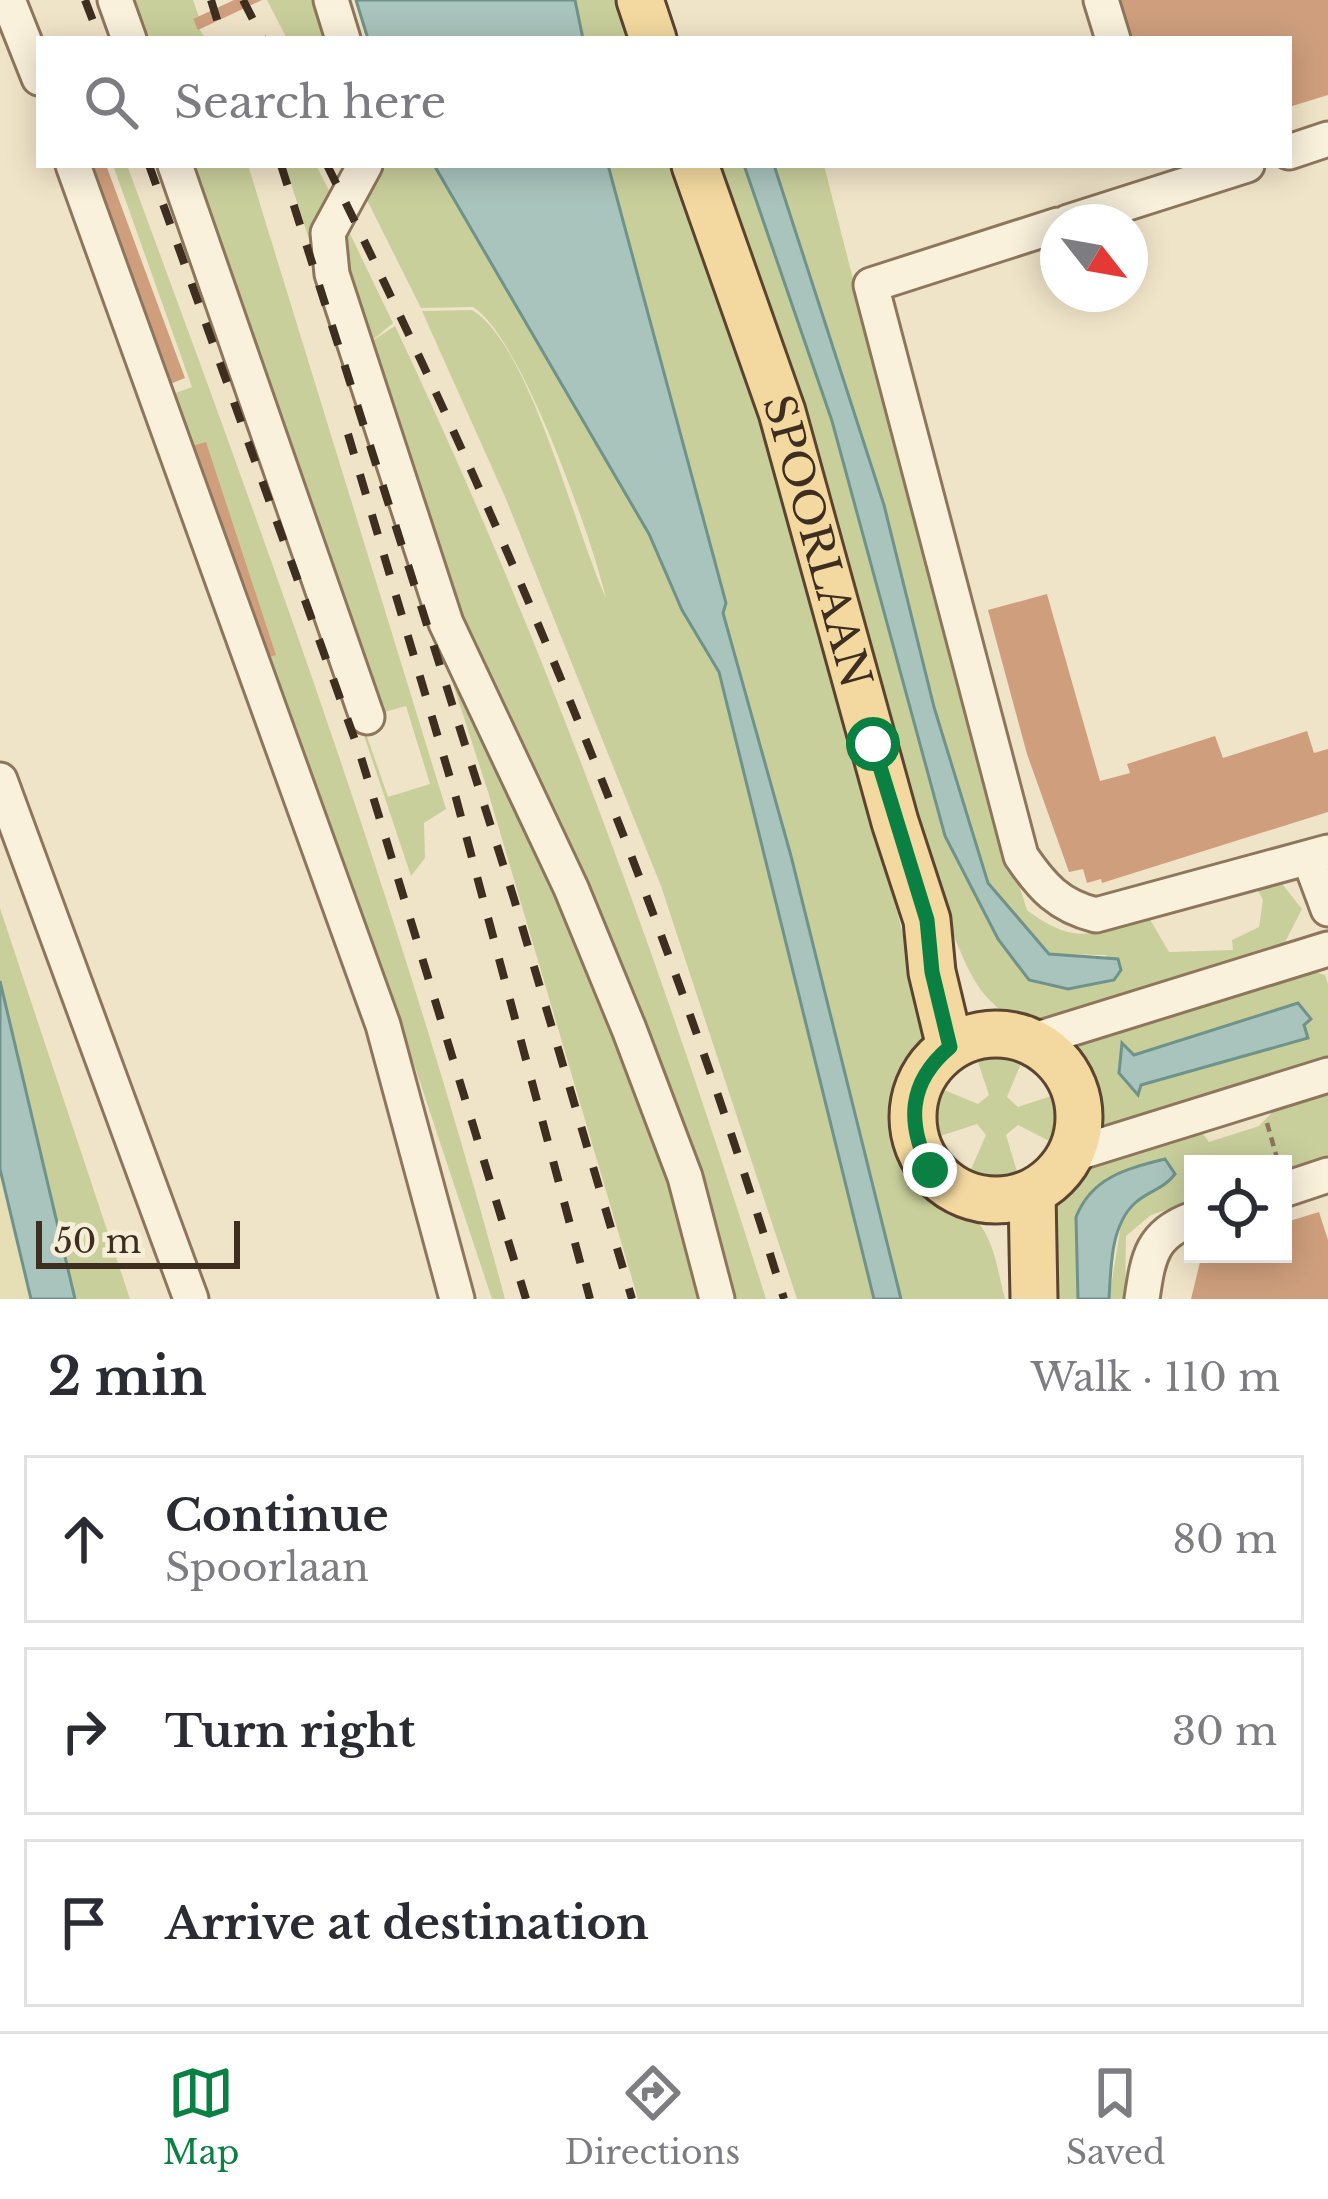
<!DOCTYPE html>
<html lang="en">
<head>
<meta charset="utf-8">
<style>
	body { margin:0; font-family:"Libre Baskerville",serif; background:#f7f7f7; color:#2b2b33 }
	.controls { position:absolute; right:36px; bottom:36px; display:grid; overflow:hidden; border-radius:0px; box-shadow:0 6px 30px #0003 }
	.controls button { width:108px; height:108px; display:grid; place-items:center; padding:0; border:0; border-bottom:3px solid #e1e1e2; background:#fff; color:#2b2b33; font:60px sans-serif }
	.compass { position:absolute; left:1040px; top:204px; width:108px; height:108px; border-radius:50%; background:#fff; box-shadow:0 6px 30px #0003; rotate:121deg }
	.scale { position:absolute; left:36px; bottom:30px; width:204px; box-sizing:border-box; padding-left:12px; border:6px solid #3d2e20; border-top:0; font-size:33px; line-height:42px; white-space:nowrap; color:#3d2e20; -webkit-text-stroke:9px #f7eed8; paint-order:stroke }
	.stop { position:absolute; width:36px; height:36px; margin:-27px; border:9px solid #0b8043; border-radius:50%; background:#fff }
	.stop.end { background:#0b8043; border-color:#fff; box-shadow:0 3px 12px #0008 }
	.list { margin:0; padding:0; list-style:none }
	h2 { display:flex; justify-content:space-between; align-items:center; height:156px; margin:0; padding:0 48px; font-size:51px }
	h2 small { font-size:39px; font-weight:400; color:#7c7c81 }
	.list li { display:grid; grid-template-columns:78px 1fr auto; gap:36px; align-items:center; box-sizing:border-box; height:168px; margin:0 24px 24px; padding:0 24px; border:3px solid #e1e1e2; border-radius:0px }
	.list b { display:block; font-size:45px; white-space:nowrap }
	.list p { margin:0; font-size:39px; white-space:nowrap; color:#7c7c81 }
	.list em { font-size:39px; font-style:normal; color:#7c7c81 }
	.icon { flex:none; width:66px; height:66px; fill:none; stroke:currentColor; stroke-width:2; stroke-linecap:round; stroke-linejoin:round }
	.map { position:relative; flex:none; width:1328px; height:1299px; overflow:hidden }
	.search { position:absolute; background:#fff; box-shadow:0 6px 30px #0003; left:36px; right:36px; top:36px; height:132px; display:flex; align-items:center; gap:30px; box-sizing:border-box; padding:0 42px; border-radius:0px; color:#7c7c81; font-size:45px }
	.sheet { height:732px; background:#fff }
	nav { display:flex; justify-content:space-around; align-items:center; box-sizing:border-box; height:168px; border-top:3px solid #e1e1e2; background:#fff; font-size:33px; color:#7c7c81 }
	nav a { display:grid; justify-items:center; gap:6px }
	nav .on { color:#0b8043 }
	.map>svg:first-child { display:block }
	.farmland { fill:#e6deb5 }
	.green { fill:#c9cf9b; fill-rule:evenodd }
	.water { fill:#a9c4bc; stroke:#6f938a; stroke-width:3 }
	.building { fill:#cf9f7d }
	.lines { fill:none; stroke-linecap:round; stroke-linejoin:round }
	.minor-casing { stroke:#8d765c; stroke-width:39 }
	.major-casing { stroke:#5b4430; stroke-width:51 }
	.path { stroke:#8d765c; stroke-width:4.5; stroke-dasharray:9 6; stroke-linecap:butt }
	.minor { stroke:#faf1dc; stroke-width:33 }
	.major { stroke:#f3d9a0; stroke-width:45 }
	.rail { stroke:#3d2e20; stroke-width:8; stroke-dasharray:21 21; stroke-linecap:butt }
	.route { stroke:#0b8043; stroke-width:15 }
	.labels { text-anchor:middle; stroke-width:9; stroke-linejoin:round; paint-order:stroke }
	.street-label { font-size:42px; fill:#3d2e20; stroke:#f7eed8 }
</style>
</head>
<body>
<div class="map">
<svg width="1328" height="1299" viewBox="0 0 1328 1299">
	<rect width="100%" height="100%" fill="#f0e4c8"/>
	<path class="farmland" d="M0,1169L31,1299H0Z"/>
	<path class="green" d="M121,0H193L199,17L193,20L206,39H135Z
		M267,0H324L336,39H287Z
		M575,0H622L635,39H583Z
		M113,165H127C265,538 402,914 505,1299H492L413,1061L402,1062L173,394L192,387Z
		M179,165H248L446,809L424,823L425,858L411,876L294,526L388,797L430,784L406,706L374,715Z
		M285,165H316L336,204L318,257L559,876L712,1299H638L489,795Z
		M372,165H434L649,534L682,610L719,672L874,1299H797L661,886L506,499L422,311L472,310C531,345 575,532 606,598C592,539 521,336 473,307L421,308L361,188Z
		M608,165H680C743,350 795,537 846,726C875,835 907,933 927,1045C891,1090 879,1151 930,1192C945,1203 964,1207 977,1221C995,1242 998,1273 1005,1299H901L791,856L722,612L726,603Z
		M713,165H744L832,421L945,836L998,939L1029,980L1068,989L1114,980L1106,955L1049,954L988,884L934,707L884,505L774,165H824L958,692L1027,910C1076,947 1095,934 1148,916L1169,952L1233,950L1232,940L1259,927L1263,900L1255,885H1283L1302,909L1283,946L1038,1029C978,1008 971,975 947,920Z
		M341,215L393,323L369,343L395,326C544,640 662,967 766,1299H723L686,1162L581,895L436,584L336,281L330,239Z
		M0,908L130,1299H75L0,981Z
		M1309,970L1325,975L1328,984V1065L1093,1137C1098,1096 1092,1071 1061,1043ZM1298,1004L1307,1037L1140,1086L1141,1092L1123,1044L1134,1055Z
		M991,1049L1025,1054L1007,1097L1018,1107L1060,1093L1065,1113L1057,1145L1018,1125L1006,1135L1019,1178L985,1182L968,1176L986,1135L977,1124L934,1138L930,1122L937,1087L978,1104L989,1095L975,1053Z
		M1328,1090V1158L1283,1173V1164H1193V1201L1151,1215L1126,1236L1125,1299H1109L1121,1224L1135,1203L1174,1174L1165,1160L1076,1217L1078,1299H1047C1046,1272 1041,1241 1045,1214C1055,1151 1154,1143 1203,1134L1209,1142L1259,1126L1281,1103Z"/>
	<path class="water" d="M356,0H575L583,39H368Z
		M434,165H608L726,603L723,613L791,856L901,1299H874L719,672L682,610L649,534Z
		M744,165H774L884,505L934,707L988,883L1049,954L1118,959L1121,970L1114,980L1068,989L1029,980L998,939L945,836L832,421Z
		M0,981L75,1299H31L0,1169Z
		M1298,1003L1311,1019L1304,1025L1308,1038L1141,1085L1138,1095L1119,1073L1122,1043L1134,1055Z
		M1165,1159L1175,1174C1164,1189 1148,1191 1135,1203C1110,1226 1111,1269 1109,1299H1078L1076,1217C1092,1177 1126,1169 1165,1159Z"/>
	<path class="building" d="M234,0H262L198,30L193,19Z
		M1117,0H1328V95L1289,107V39H1129Z
		M77,165H106L185,378L160,388Z
		M206,442L276,655L262,659L192,446Z
		M1047,594L1100,781L1130,773L1127,764L1215,736L1223,758L1307,731L1314,753L1328,749V812L1102,883L1101,879L1087,883L1083,869L1069,872L1027,754L988,610Z
		M1319,1212L1328,1240V1299H1191L1202,1254H1283V1223Z"/>
	<g class="lines">
		<g class="minor-casing">
			<path id="minor" d="M8,0L39,78
				M115,0L129,39
				M331,0L343,39
				M1101,0L1113,39
				M1289,152L1328,139
				M73,165L383,1025L457,1299
				M175,165L367,717
				M365,165L328,233L332,274L446,623L571,888L629,1029L685,1177L717,1299
				M1068,222L1247,165
				M1058,225L871,285L1021,856C1042,887 1059,906 1096,915L1328,852
				M0,780L191,1299
				M1309,858L1328,909
				M1031,1041L1328,949
				M1071,1155L1328,1075
				M1283,1190L1328,1175
				M1142,1299C1148,1258 1151,1234 1193,1219"/>
		</g>
		<g class="major-casing">
			<g id="major">
				<path d="M640,0L653,39"/>
				<path id="s1" d="M695,165L782,412L895,822L927,920L932,972L950,1047"/>
				<circle cx="996" cy="1117" r="83"/>
				<path d="M1032,1193L1034,1299"/>
			</g>
		</g>
		<path class="path" d="M1267,1123L1277,1158"/>
		<use href="#minor" class="minor"/>
		<use href="#major" class="major"/>
		<path class="rail" d="M85,0L100,39
			M211,0L223,39
			M243,0L263,39
			M149,165L360,754L526,1299
			M281,165L514,899L632,1299
			M327,165C509,532 664,907 784,1299
			M348,434L456,798L590,1299"/>
	</g>
	<g class="lines">
		<path class="route" d="M873,744L927,920L932,972L950,1047C907,1083 907,1124 930,1170"/>
	</g>
	<g class="labels">
		<g class="street-label">
			<text dy="15" stroke="none"><textPath href="#s1" startOffset="396">SPOORLAAN</textPath></text>
		</g>
	</g>
</svg>
<div class="controls">
<button><svg class="icon" aria-label="locate" viewBox="0 0 24 24"><circle cx="12" cy="12" r="6"/><path d="M12 2v4M12 18v4M2 12h4M18 12h4"/></svg></button>
</div>
<svg class="compass" viewBox="-18 -18 36 36"><path d="M0-13l5 13h-10z" fill="#e53935"/><path d="M0 13l5-13h-10z" fill="#7c7c81"/></svg>
<div class="scale">50 m</div>
<div class="stop" style="left:873px;top:744px"></div>
<div class="stop end" style="left:930px;top:1170px"></div>
<div class="search"><svg class="icon" aria-label="search" viewBox="0 0 24 24"><circle cx="10" cy="10" r="6"/><path d="M15 15l6 6"/></svg>Search here</div>
</div>
<section class="sheet">
<h2>2 min<small>Walk · 110 m</small></h2>
<ul class="list">
<li><svg class="icon" aria-label="ahead" viewBox="0 0 24 24"><path d="M12 20V5M6 11l6-6 6 6"/></svg><div><b>Continue</b><p>Spoorlaan</p></div><em>80 m</em></li>
<li><svg class="icon" aria-label="right" viewBox="0 0 24 24"><path d="M7 20v-9h11M14 6l5 5-5 5"/></svg><div><b>Turn right</b></div><em>30 m</em></li>
<li><svg class="icon" aria-label="arrive" viewBox="0 0 24 24"><path d="M6 21V4h12l-3 4 3 4H6"/></svg><div><b>Arrive at destination</b></div></li>
</ul>
</section>
<nav>
<a class="on"><svg class="icon" aria-label="map" viewBox="0 0 24 24"><path d="M3 6l6-2 6 2 6-2v14l-6 2-6-2-6 2zM9 4v14M15 6v14"/></svg>Map</a>
<a><svg class="icon" aria-label="directions" viewBox="0 0 24 24"><path d="M12 3l9 9-9 9-9-9zM9 14v-3h6M13 9l2 2-2 2"/></svg>Directions</a>
<a><svg class="icon" aria-label="saved" viewBox="0 0 24 24"><path d="M7 4h10v16l-5-4-5 4z"/></svg>Saved</a>
</nav>
</body>
</html>
